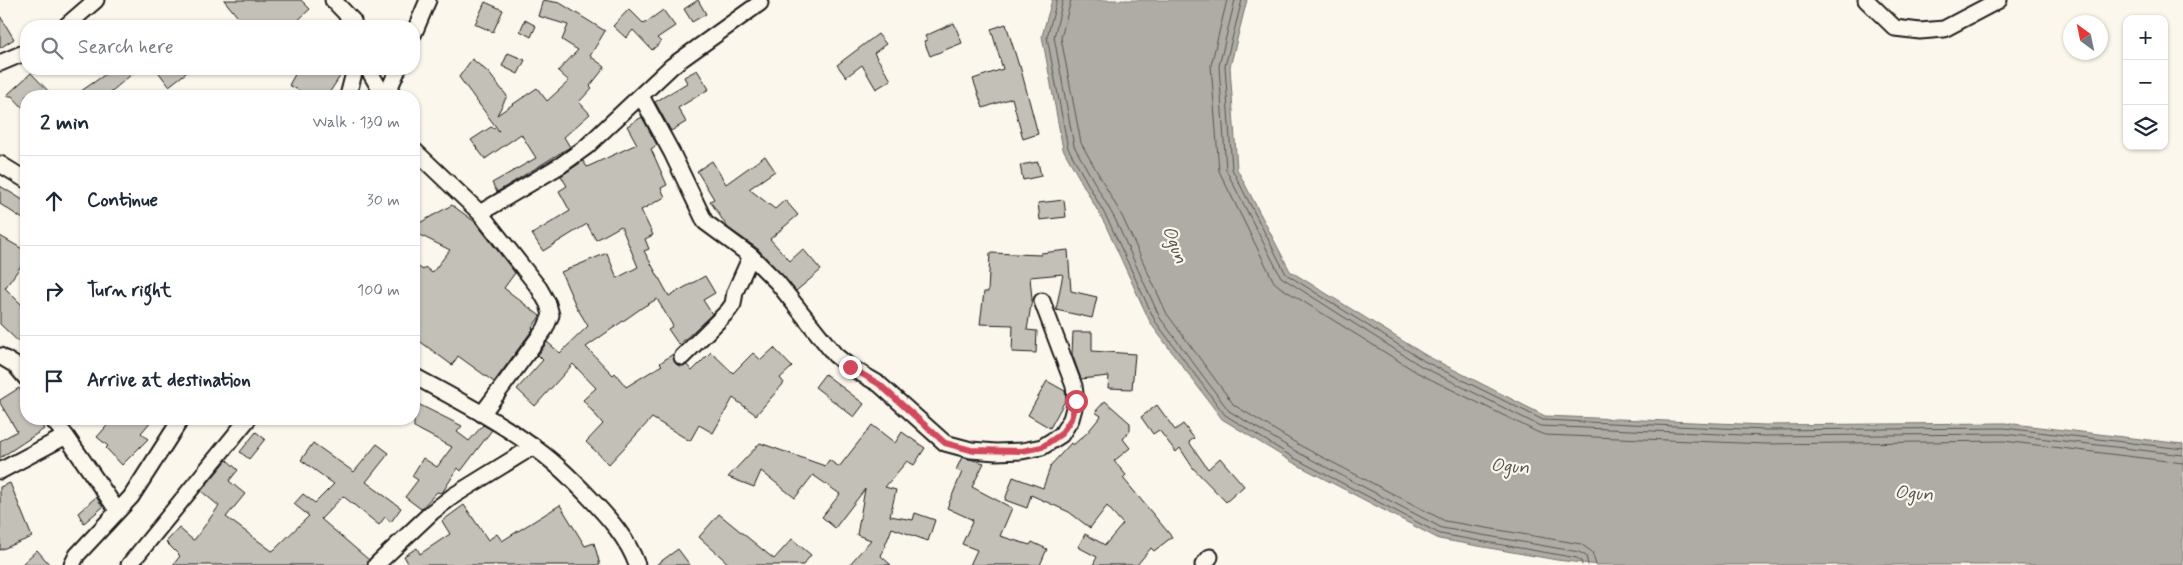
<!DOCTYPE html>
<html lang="en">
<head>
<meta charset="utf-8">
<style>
	body { margin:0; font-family:Mynerve,sans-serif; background:#f6f6f7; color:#1f2937 }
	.controls { position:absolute; right:15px; top:15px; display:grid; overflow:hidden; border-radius:10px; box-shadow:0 1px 4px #0004 }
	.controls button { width:45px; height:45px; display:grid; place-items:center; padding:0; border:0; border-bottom:1px solid #e0e1e3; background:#fff; color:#1f2937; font:25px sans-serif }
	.compass { position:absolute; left:2063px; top:15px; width:45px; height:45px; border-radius:50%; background:#fff; box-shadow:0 1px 4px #0004; rotate:327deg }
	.stop { position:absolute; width:15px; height:15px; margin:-11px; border:4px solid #d1495b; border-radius:50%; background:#fff }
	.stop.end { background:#d1495b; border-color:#fff; box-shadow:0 1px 5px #0008 }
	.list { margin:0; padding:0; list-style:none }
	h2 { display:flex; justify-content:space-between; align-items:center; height:65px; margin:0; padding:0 20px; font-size:21px }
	h2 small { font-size:16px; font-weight:400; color:#747a83 }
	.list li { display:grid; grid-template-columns:32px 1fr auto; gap:15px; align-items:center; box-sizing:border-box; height:90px; padding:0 20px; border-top:1px solid #e0e1e3 }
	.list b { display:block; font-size:19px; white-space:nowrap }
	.list em { font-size:16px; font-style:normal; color:#747a83 }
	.icon { flex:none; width:28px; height:28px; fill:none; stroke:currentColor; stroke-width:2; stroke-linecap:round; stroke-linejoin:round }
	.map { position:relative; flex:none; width:2183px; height:565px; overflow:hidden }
	.search { position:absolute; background:#fff; box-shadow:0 1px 4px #0004; left:20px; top:20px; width:400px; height:55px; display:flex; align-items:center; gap:12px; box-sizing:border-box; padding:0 18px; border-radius:20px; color:#747a83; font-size:19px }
	.panel { position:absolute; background:#fff; box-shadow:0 1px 4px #0004; left:20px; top:90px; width:400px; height:335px; border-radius:20px }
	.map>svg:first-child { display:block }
	.water { fill:#afaca5; stroke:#74726e }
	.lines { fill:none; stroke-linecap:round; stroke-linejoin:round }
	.shore { stroke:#575653; stroke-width:1 }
	.building { fill:#c3c0b8; stroke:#1c1c1c }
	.street-casing { stroke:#1c1c1c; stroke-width:19 }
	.street { stroke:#fbf7ec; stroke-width:15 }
	.route { stroke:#d1495b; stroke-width:6 }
	.labels { text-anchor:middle; stroke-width:4.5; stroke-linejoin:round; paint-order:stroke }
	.water-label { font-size:19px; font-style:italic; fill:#575653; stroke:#fbf7ec }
</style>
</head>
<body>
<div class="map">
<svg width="2183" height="565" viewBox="0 0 2183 565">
	<rect width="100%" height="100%" fill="#fbf7ec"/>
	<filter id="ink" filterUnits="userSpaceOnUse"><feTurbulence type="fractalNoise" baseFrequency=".02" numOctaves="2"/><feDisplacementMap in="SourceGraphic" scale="10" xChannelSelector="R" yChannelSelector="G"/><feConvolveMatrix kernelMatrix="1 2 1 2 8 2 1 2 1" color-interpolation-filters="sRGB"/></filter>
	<g filter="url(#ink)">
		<path class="water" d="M1052,0H1247L1230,67L1237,169L1290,271L1427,356L1545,416L1765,425L2005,423L2183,444V565H1598L1557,560L1439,539L1292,462L1222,419L1151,324L1105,224L1063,149L1042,36Z"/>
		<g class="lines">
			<path class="shore" d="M1057,0L1047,37L1068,148L1109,222L1155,321L1225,415L1294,458L1440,534L1577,558L1581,561L1582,565
				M1063,0L1054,37L1074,146L1115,219L1160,318L1229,411L1297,452L1442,528L1579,552L1586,556L1588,565
				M1071,0L1061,38L1081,143L1122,216L1167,314L1234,405L1301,446L1445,521L1581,544L1592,552L1596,565
				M1227,0L1211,65L1219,171L1274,282L1280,287L1418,373L1537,432L1545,435L1765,444L2004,441L2183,463
				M1235,0L1219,66L1226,170L1281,277L1421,366L1540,426L1765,436L2004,434L2183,455
				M1242,0L1225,66L1232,169L1286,274L1424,361L1543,420L1765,430L2004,428L2183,449"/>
		</g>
		<path class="building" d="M224,0H301L310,9L292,26H245Z
			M543,0L560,3L605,31L590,56L605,67L590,86L592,88L579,102L590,114L564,137L570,147L497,192L492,183L536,158L521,134L485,159L471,140L491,127L499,131L459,77L472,59L488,72L507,96L497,115L537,88L547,101L569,81L558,71L578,50L562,40L568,25L538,16Z
			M698,0L706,14L692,22L684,9Z
			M485,2L503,10L493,32L475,24Z
			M629,9L644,24L663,10L675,26L657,38L661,42L652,50L633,30L626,38L613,26Z
			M0,16L14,39L0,48Z
			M525,20L536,26L531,37L520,31Z
			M954,23L962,43L930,56L924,41L927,40L925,36Z
			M1006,24L1019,66H1020L1038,134L1023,139L1012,98L983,108L973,79L1003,69L991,29Z
			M878,34L886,44L874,53L891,80L876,89L862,65L846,77L837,65Z
			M508,53L525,60L518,74L502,66Z
			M113,69H138L106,96H74Z
			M156,69H191L169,86Z
			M298,69H345L327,96H309L289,85Z
			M697,70L709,89L678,108L686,122L671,131L655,102L687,83L684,77Z
			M31,73L53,96H26V111L12,96H6Z
			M642,117L657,145L651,149L667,185L661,188L665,197L641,210L653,235L645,239L649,249L644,251L669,296L705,276L715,293L703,300L712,314L679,345L668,329L673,326L657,299L643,307L586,347L613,375L615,373L626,387L662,365L660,363L673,354L676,364L680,366L687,365L692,371L711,352L733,373L753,353L761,360L774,348L792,367L780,378L784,383L756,415L733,398L713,433L699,425L690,441L652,418L609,464L586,442L603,424L583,400L596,388L573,364L535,406L517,389L543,360L538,355L547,342L560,353L588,326L576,306L561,272L607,253L617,278L638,267L621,226L596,240L587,224L543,251L532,234L570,211L559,191L567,186L561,176L583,161L587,167L637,144L627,126Z
			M765,156L775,171L749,189L775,209L785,200L798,215L770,239L790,261L803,249L821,270L796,291L758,249L728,228L710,201L714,199L697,171L712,161L726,184Z
			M1038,162L1041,176L1023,180L1020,165Z
			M0,186L26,202V221L0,204Z
			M1064,200L1066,217L1040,220L1038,203Z
			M452,205L475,222L515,273L504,288L540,316L532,328L533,329L494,382L458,356L452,365L414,337V264L423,270L425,267L432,273L450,250L414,232V226Z
			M0,236L26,251V259L5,288L26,309V349L0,324Z
			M1068,250L1071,291L1097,297L1092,318L1056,310L1063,274L1030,277L1032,299L1027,330L1037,331L1036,353L1012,352L1013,325L980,324L984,292H988L990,253L1041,255V253Z
			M1073,332H1092V351L1135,354L1132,389L1108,388L1109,376L1081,379L1072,354Z
			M825,374L864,404L854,417L815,387Z
			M1047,381L1065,391L1066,399L1050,428L1028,415Z
			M19,388L26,400V419H38L44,429L0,458V441L17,431L0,403V400Z
			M1105,401L1130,423V431L1123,439L1130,448L1114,461L1126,475L1123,478L1172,537L1154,551L1151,548L1137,565H1093L1097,557L1078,547L1085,534L1105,545L1123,524L1107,506L1090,528L1069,512L1031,495L1027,508L1005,500L1013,477L1043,488L1051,465L1071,443L1073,445L1087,433L1101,416L1095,412Z
			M414,402L462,426L457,432L469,441L483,425L492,430L461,471L458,468L442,493L437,492L421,509L405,497L418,480L412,476L423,458L437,467L452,447L414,427Z
			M1157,405L1175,430L1183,424L1194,438L1189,442L1208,469L1220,458L1244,486L1226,502L1193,468L1180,448L1176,452L1159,430L1153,434L1141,417Z
			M113,419H153L141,433L148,439L122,465L106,448L108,446L97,437Z
			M872,425L895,443L902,432L925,448L914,465L907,461L885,487L896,490L890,516L913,520L915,513L935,520L928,541L892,528L881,556L891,565H849L871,540L857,535L865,489L835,528L822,517L840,494L813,475L795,498L761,471L754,487L728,477L760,443L825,466L829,460L839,467Z
			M256,432L265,439L249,459L240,452Z
			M313,443L354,472L377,444L389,453L366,482L401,508L391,522L385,517L379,525L343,496L321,519L369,560L367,565H173L180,556L166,542L179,528L193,540L195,539L219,506L201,491L227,460L238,470L229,481L245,494L226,517L272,551L274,550L309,516L294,504L303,494L315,503L334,484L301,460Z
			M962,457L984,463L972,487L1012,508L1000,536L1030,545L1032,542L1047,549L1040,565H970L977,550L962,544L973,520L947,508L962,472L956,470Z
			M10,483L32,537L0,550V487Z
			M96,497L103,507L84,523L78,513Z
			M464,505L488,540L497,534L502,541L560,505L585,546L594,543L600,565H405L408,563L404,556L417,548L420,554L450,534L442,521Z
			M719,514L774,559L792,539L811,555L803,565H730L699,537Z
			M678,549L690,565H656Z
			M37,550L50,565H21Z"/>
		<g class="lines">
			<g class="street-casing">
				<path id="street" d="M333,0L353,21L354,26
					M1866,0L1895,28L1920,31L1944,29L1999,0
					M66,26L96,0
					M414,33L428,0
					M0,63L26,52
					M368,69L384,96
					M348,96L355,69
					M386,96L398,69
					M641,96L672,153L705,222L751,256L777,282L835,355L850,367L879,384L945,443L971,450L996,452L1022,451L1042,447L1061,435L1071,419L1076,401L1074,386L1042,301
					M414,150L480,213L539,288L548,304L551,315L545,329L482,414
					M0,164L26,180
					M480,213L561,165L586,147L672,66L760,3
					M0,356L15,365L26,378
					M682,357L728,311L733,304L735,292L751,256
					M414,376C454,398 495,419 532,446C553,460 572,479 589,497C608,517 628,539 637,565
					M52,419L66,436L117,510
					M0,471L66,436
					M72,565L77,555L131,497L181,419
					M129,565L248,419
					M376,565L432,512L453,496L534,446
					M1203,565L1210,557"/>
			</g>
			<use href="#street" class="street"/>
		</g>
	</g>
	<g class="lines" filter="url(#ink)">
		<path class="route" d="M850,367L879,384L945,443L971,450L1022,451L1042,447L1061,434L1071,419L1076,401"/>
	</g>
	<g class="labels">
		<g class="water-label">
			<text transform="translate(1176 244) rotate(68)" y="7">Ogun</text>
			<text transform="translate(1510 465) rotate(4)" y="7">Ogun</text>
			<text transform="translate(1914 492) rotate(4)" y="7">Ogun</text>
		</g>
	</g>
</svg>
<div class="controls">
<button>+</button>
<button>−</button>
<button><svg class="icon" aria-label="layers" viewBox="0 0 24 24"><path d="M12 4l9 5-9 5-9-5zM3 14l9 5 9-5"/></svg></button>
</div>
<svg class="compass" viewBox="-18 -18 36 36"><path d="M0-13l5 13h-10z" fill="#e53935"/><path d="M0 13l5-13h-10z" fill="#747a83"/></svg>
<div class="stop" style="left:1076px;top:401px"></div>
<div class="stop end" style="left:850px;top:367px"></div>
<div class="search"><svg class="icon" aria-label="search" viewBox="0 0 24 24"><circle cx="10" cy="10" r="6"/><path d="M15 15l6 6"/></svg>Search here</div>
<section class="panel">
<h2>2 min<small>Walk · 130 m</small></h2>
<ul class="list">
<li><svg class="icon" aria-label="ahead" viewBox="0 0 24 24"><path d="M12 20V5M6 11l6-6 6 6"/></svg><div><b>Continue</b></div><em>30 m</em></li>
<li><svg class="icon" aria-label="right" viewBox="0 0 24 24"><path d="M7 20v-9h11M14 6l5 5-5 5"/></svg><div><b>Turn right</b></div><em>100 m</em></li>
<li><svg class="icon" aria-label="arrive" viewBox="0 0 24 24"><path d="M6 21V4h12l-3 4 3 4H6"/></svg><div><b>Arrive at destination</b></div></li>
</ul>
</section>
</div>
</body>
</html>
